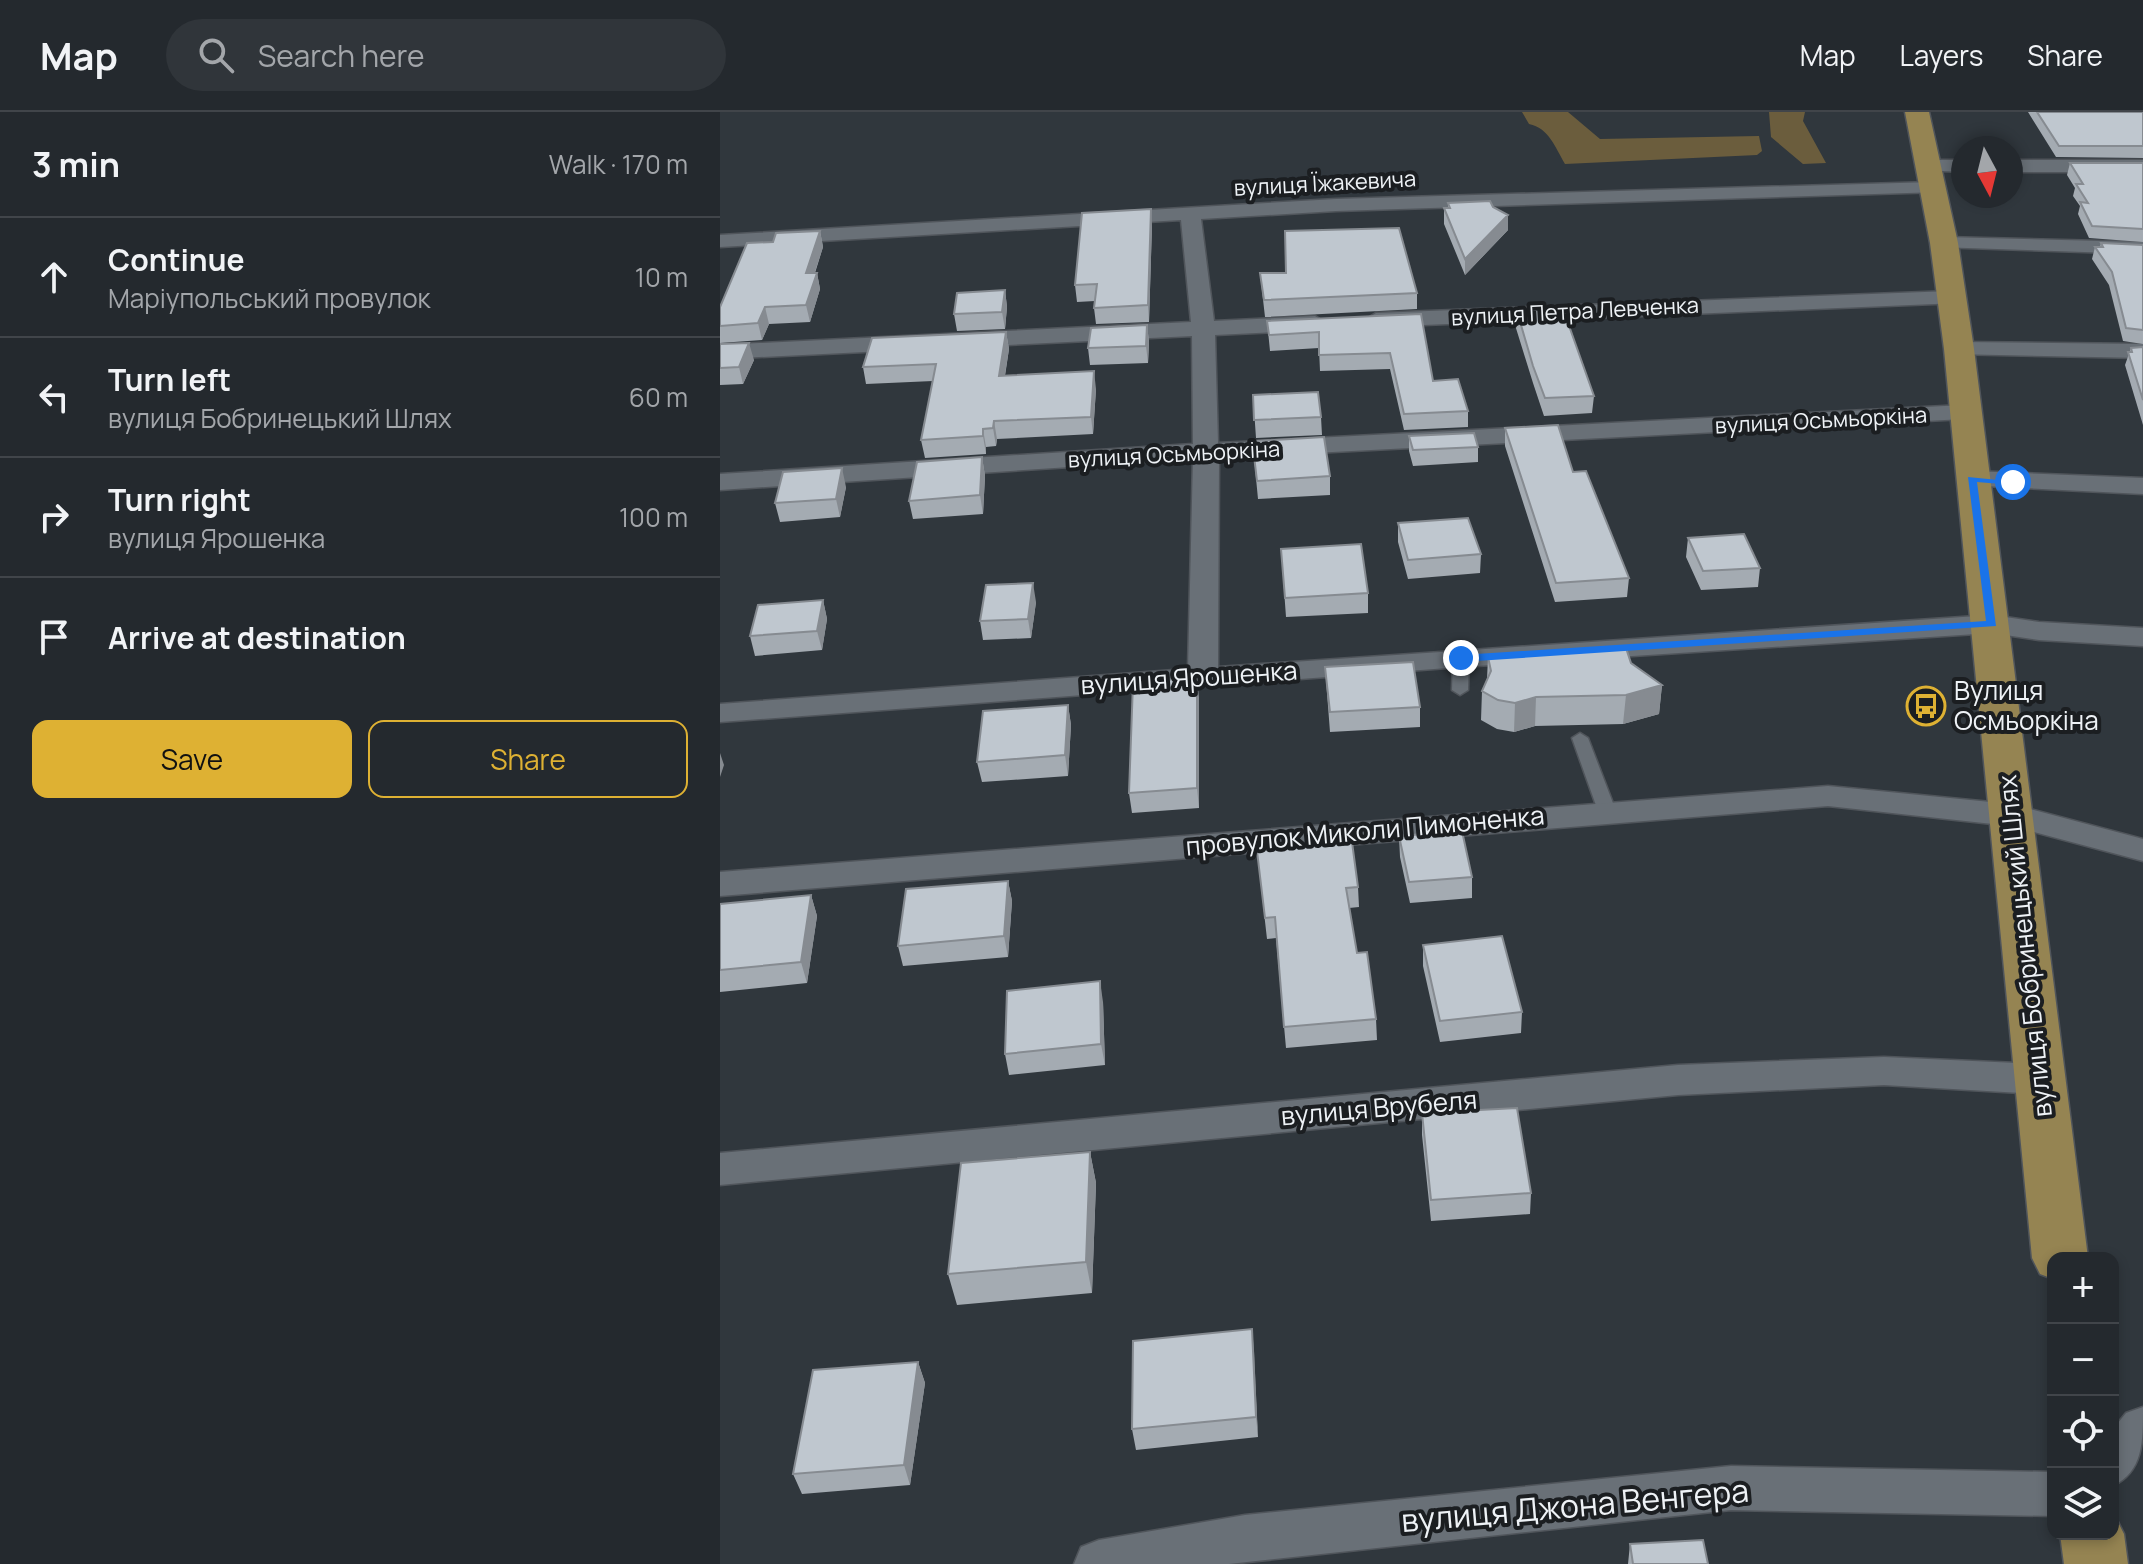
<!DOCTYPE html>
<html lang="en">
<head>
<meta charset="utf-8">
<style>
	body { margin:0; font-family:Manrope,sans-serif; background:#30353a; color:#f1f3f6 }
	.controls { position:absolute; right:24px; bottom:24px; display:grid; overflow:hidden; border-radius:16px; box-shadow:0 4px 12px #0003 }
	.controls button { width:72px; height:72px; display:grid; place-items:center; padding:0; border:0; border-bottom:2px solid #41454a; background:#24292e; color:#f1f3f6; font:40px sans-serif }
	.compass { position:absolute; left:1231px; top:24px; width:72px; height:72px; border-radius:50%; background:#24292e; box-shadow:0 4px 12px #0003; rotate:173deg }
	.stop { position:absolute; width:24px; height:24px; margin:-18px; border:6px solid #1a73e8; border-radius:50%; background:#fff }
	.stop.end { background:#1a73e8; border-color:#fff; box-shadow:0 2px 8px #0008 }
	.list { margin:0; padding:0; list-style:none }
	h2 { display:flex; justify-content:space-between; align-items:center; height:104px; margin:0; padding:0 32px; font-size:34px }
	h2 small { font-size:26px; font-weight:400; color:#a3a6aa }
	.list li { display:grid; grid-template-columns:52px 1fr auto; gap:24px; align-items:center; box-sizing:border-box; height:120px; padding:0 32px; border-top:2px solid #41454a }
	.list b { display:block; font-size:30px; white-space:nowrap }
	.list p { margin:0; font-size:26px; white-space:nowrap; color:#a3a6aa }
	.list em { font-size:26px; font-style:normal; color:#a3a6aa }
	.actions { display:flex; gap:16px; padding:24px 32px }
	.actions a { flex:1; padding:18px 0; border:2px solid #deb133; border-radius:16px; text-align:center; font-size:28px; color:#deb133 }
	.actions .main { background:#deb133; color:#111 }
	.icon { flex:none; width:44px; height:44px; fill:none; stroke:currentColor; stroke-width:2; stroke-linecap:round; stroke-linejoin:round }
	.map { position:relative; flex:none; width:1423px; height:1452px; overflow:hidden }
	header { display:flex; align-items:center; gap:48px; box-sizing:border-box; height:112px; padding:0 40px; background:#24292e; border-bottom:2px solid #41454a }
	header strong { font-size:38px }
	nav { display:flex; gap:44px; margin-inline-start:auto; font-size:28px }
	.search { width:560px; height:72px; background:#30353a; display:flex; align-items:center; gap:20px; box-sizing:border-box; padding:0 28px; border-radius:44px; color:#a3a6aa; font-size:30px }
	main { display:flex }
	aside { flex:1; background:#24292e }
	.map>svg:first-child { display:block }
	.green { fill:#6b5d3d }
	.lines { fill:none; stroke-linecap:round; stroke-linejoin:round }
	.lane-casing { stroke:#50555b; stroke-width:3 }
	.street-casing { stroke:#50555b; stroke-width:3 }
	.primary-casing { stroke:#50555b; stroke-width:3 }
	.lane { fill:#697077; fill-rule:evenodd }
	.street { fill:#697077; fill-rule:evenodd }
	.primary { fill:#958452; fill-rule:evenodd }
	.wall { fill:#a4abb2 }
	.shaded-wall { fill:#868b91 }
	.building { fill:#bfc7cf; stroke:#868b91; stroke-width:2 }
	.route { fill:#1a73e8 }
	.labels { text-anchor:middle; stroke-width:8; stroke-linejoin:round; paint-order:stroke }
	.far-street-label { font-size:22px; fill:#eef2f6; stroke:#1b1e21 }
	.street-label { font-size:26px; fill:#eef2f6; stroke:#1b1e21 }
	.poi-label { font-size:26px; fill:#eef2f6; stroke:#1b1e21; text-anchor:start }
	.near-street-label { font-size:32px; fill:#eef2f6; stroke:#1b1e21 }
</style>
</head>
<body>
<header>
<strong>Map</strong>
<div class="search"><svg class="icon" aria-label="search" viewBox="0 0 24 24"><circle cx="10" cy="10" r="6"/><path d="M15 15l6 6"/></svg>Search here</div>
<nav><a>Map</a><a>Layers</a><a>Share</a></nav>
</header>
<main>
<aside>
<h2>3 min<small>Walk · 170 m</small></h2>
<ul class="list">
<li><svg class="icon" aria-label="ahead" viewBox="0 0 24 24"><path d="M12 20V5M6 11l6-6 6 6"/></svg><div><b>Continue</b><p>Маріупольський провулок</p></div><em>10 m</em></li>
<li><svg class="icon" aria-label="left" viewBox="0 0 24 24"><path d="M17 20v-9H6M10 6l-5 5 5 5"/></svg><div><b>Turn left</b><p>вулиця Бобринецький Шлях</p></div><em>60 m</em></li>
<li><svg class="icon" aria-label="right" viewBox="0 0 24 24"><path d="M7 20v-9h11M14 6l5 5-5 5"/></svg><div><b>Turn right</b><p>вулиця Ярошенка</p></div><em>100 m</em></li>
<li><svg class="icon" aria-label="arrive" viewBox="0 0 24 24"><path d="M6 21V4h12l-3 4 3 4H6"/></svg><div><b>Arrive at destination</b></div></li>
</ul>
<div class="actions"><a class="main">Save</a><a>Share</a></div>
</aside>
<div class="map">
<svg width="1423" height="1452" viewBox="0 0 1423 1452">
	<rect width="100%" height="100%" fill="#30373d"/>
	<path class="green" d="M802,0H848L880,27L1039,24L1042,39L1037,43L845,52C835,35 829,16 809,12Z
		M1049,0H1085L1083,9L1106,51L1083,52L1051,25Z"/>
	<g class="lines">
		<g class="lane-casing">
			<path id="lane" d="M741,541L749,546L748,578L740,583L732,578L733,546Z
				M860,621L868,626L896,699L893,703H881L878,699L852,626Z"/>
		</g>
		<g class="street-casing">
			<path id="street" d="M1209,48H1243V60L1202,58L1199,54Z
				M1291,48H1423V60H1291Z
				M1213,70L1220,72L1223,76L1220,80L616,99L481,107L494,209L595,204L606,211L595,218L495,223L498,331L1244,293L1256,300L1244,307L499,346L498,555L1272,503L1319,510L1423,516V534L1319,528L1272,521L741,555L0,610V592L468,557L473,347L0,378V362L473,332L472,224L0,247V233L471,210L461,108L0,135V123L616,87Z
				M1224,125L1423,130V142L1217,135L1214,131Z
				M1231,179L1242,186L1239,191L656,215L645,208L656,201Z
				M1239,230L1423,232V246L1231,242L1227,237Z
				M1252,359L1423,366V382L1243,373L1239,367Z
				M1108,674L1291,692L1423,727V749L1291,714L1108,694L0,784V760Z
				M1164,945L1319,952L1333,957L1339,967L1333,977L1319,982L1164,973L958,983L0,1073V1041L958,953Z
				M1423,1295C1423,1331 1423,1359 1393,1374V1317L1406,1301Z
				M1011,1354L1333,1360V1404L1011,1398L509,1452H354L361,1435L379,1428L525,1403Z"/>
		</g>
		<g class="primary-casing">
			<path id="primary" d="M1185,0H1209L1238,131L1254,237L1368,1146H1333V1167L1320,1162L1312,1146L1224,237L1210,131Z
				M1393,1400L1404,1422L1408,1452H1344L1340,1422H1393Z"/>
		</g>
		<use href="#lane" class="lane"/>
		<use href="#street" class="street"/>
		<use href="#primary" class="primary"/>
	</g>
	<path class="wall" d="M1308,0H1423V46L1336,45Z
		M1350,51H1423V130L1369,126L1358,102L1360,94L1353,84L1355,76L1347,63Z
		M728,91L773,95L788,118L745,163L724,112V96H728Z
		M432,113L429,210L376,212L374,196L375,189L357,190L355,173Z
		M100,119L103,135L95,161H97L100,177L90,210L49,212L42,228L0,231V195L53,130Z
		M1381,131L1423,133V232L1403,229L1389,173L1372,147L1375,135H1380Z
		M540,161H566L697,181V197L545,205Z
		M285,178L287,195L285,217L237,219L234,202Z
		M796,196L874,284L872,301L824,304L813,271L795,213Z
		M701,202L713,269L748,299V315L684,318L670,257L600,259L599,236L550,239L547,209Z
		M427,213L429,230L428,251L370,253L368,236Z
		M286,220L289,237L285,264L376,277L373,322L277,327L276,334L266,335V342L205,346L201,328L213,269L146,272L143,255Z
		M0,232L34,248L23,272L0,273Z
		M1423,235V313L1405,253L1411,236Z
		M533,283L601,305L602,323L536,326Z
		M785,316L853,360L909,466L907,485L835,490L785,334Z
		M689,324L758,335V350L693,354L689,339Z
		M533,335L610,364V383L538,387Z
		M262,345L265,364L263,402L193,407L189,389Z
		M126,375L120,405L60,410L55,391Z
		M678,411L761,442L760,461L688,467L678,430Z
		M968,426L1040,456L1038,475L981,478L966,445Z
		M561,437L648,481V501L566,505Z
		M103,488L107,507L102,538L35,544L30,524Z
		M316,490L311,526L263,528L260,509Z
		M768,545L911,551L942,573L939,602L903,612L815,614L794,620L777,617L761,608L762,579L767,567Z
		M605,555L700,595V615L610,620Z
		M479,585V696L412,701L409,681Z
		M348,593L351,613L348,664L262,670L257,650Z
		M679,724L752,765V786L690,791L680,745Z
		M537,739L638,775L639,795L629,796L637,841L656,907L657,928L566,936L556,826L547,827Z
		M288,769L292,789L288,845L183,854L178,834Z
		M91,783L97,804L87,871L0,880V792Z
		M703,833L802,900L801,921L720,930L703,854Z
		M383,890L385,953L289,963L285,942Z
		M702,1001L811,1081L810,1102L711,1109L702,1023Z
		M370,1040L376,1071L372,1181L237,1193L228,1162Z
		M532,1217L538,1325L416,1338L412,1317Z
		M198,1250L205,1271L190,1373L82,1382L73,1362Z
		M910,1432L988,1452H908Z"/>
	<path class="shaded-wall" d="M431,97L432,113L429,210L428,193Z
		M788,103V118L745,163V147Z
		M100,119L103,135L89,178L86,161Z
		M97,161L100,177L90,210L86,193Z
		M285,178L287,195L285,217L282,200Z
		M45,195L49,212L42,228L38,211Z
		M427,213L429,230L428,251L426,234Z
		M286,220L289,237L282,281L279,264Z
		M29,231L34,248L23,272L19,255Z
		M374,259L376,277L373,322L371,305Z
		M274,309L277,327L276,334L273,316Z
		M263,317L266,335V342L263,324Z
		M262,345L265,364L263,402L260,383Z
		M122,356L126,375L120,405L116,387Z
		M313,471L316,490L311,526L308,507Z
		M103,488L107,507L102,538L97,519Z
		M477,565L479,585V696L477,676Z
		M942,573L939,602L903,612L906,583Z
		M816,585L815,614L794,620L795,591Z
		M348,593L351,613L348,664L345,643Z
		M0,641L4,653L0,665Z
		M288,769L292,789L288,845L284,824Z
		M91,783L97,804L87,871L81,850Z
		M380,869L383,890L385,953L381,932Z
		M370,1040L376,1071L372,1181L366,1150Z
		M532,1217L534,1238L538,1325L536,1305Z
		M198,1250L205,1271L190,1373L184,1353Z"/>
	<path class="building" d="M1317,0H1423V34H1339Z
		M1350,51H1423V117L1372,114L1360,90L1368,91L1356,72H1363Z
		M770,89L773,95L788,103L745,147L724,96H730L728,91Z
		M431,97L428,193L374,196L377,172L355,173L362,101Z
		M679,116L697,181L544,188L540,161H566L565,119Z
		M100,119L86,161H97L86,193L45,195L38,211L0,214V195L27,131L53,130L56,121Z
		M1381,131L1423,133V218L1406,216L1392,160L1375,135H1383Z
		M285,178L282,200L234,202L237,181Z
		M842,194L874,284L825,286L813,254L796,196Z
		M701,202L713,269L738,267L748,299L684,302L670,241L599,243V220L549,223L547,209Z
		M427,213L426,234L368,236L371,216Z
		M286,220L279,264L374,259L371,305L274,309L273,316L263,317V324L201,328L216,252L143,255L152,226Z
		M29,231L19,255L0,256V232Z
		M1423,235V288L1408,240H1412L1411,236Z
		M598,280L601,305L534,308L533,283Z
		M838,313L853,360L866,359L909,466L836,471L785,316Z
		M754,321L758,335L693,338L689,324Z
		M604,325L610,364L537,369L533,335L536,329Z
		M262,345L260,383L189,389L197,350Z
		M122,356L116,387L55,391L63,360Z
		M748,406L761,442L688,448L678,411Z
		M1024,422L1040,456L983,459L968,426Z
		M641,432L648,481L565,486L561,437Z
		M313,471L308,507L260,509L266,473Z
		M103,488L97,519L30,524L38,493Z
		M906,536L911,551L942,573L906,583L816,585L795,591L778,588L762,579L771,559L768,545Z
		M693,550L700,595L610,600L605,555Z
		M477,565V676L409,681L413,571Z
		M348,593L345,643L257,650L263,599Z
		M742,719L752,765L689,770L679,724Z
		M632,730L638,775L626,776L637,841L647,840L656,907L564,915L555,805L545,806L537,739Z
		M288,769L284,824L178,834L186,777Z
		M91,783L81,850L0,858V792Z
		M782,824L802,900L720,909L703,833Z
		M380,869L381,932L285,942L287,879Z
		M797,996L811,1081L711,1088L702,1001Z
		M370,1040L366,1150L228,1162L241,1051Z
		M532,1217L536,1305L412,1317L413,1229Z
		M198,1250L184,1353L73,1362L93,1258Z
		M983,1428L988,1452H913L910,1432Z"/>
	<path class="route" d="M1248,365L1298,370L1293,373L1257,370L1276,514L741,550L735,546L741,543L1266,509Z"/>
	<defs>
		<g id="bus-ring" transform="scale(2)"><circle r="9.5" fill="#1b1e21" stroke="#deb133" stroke-width="1.5"/><path d="M-5-6H5V4H4V6H2V4H-2V6H-4V4H-5ZM-3.5-4V0h7V-4ZM-3.5 1.2v1.5H-2V1.2ZM2 1.2v1.5H3.5V1.2Z" fill="#deb133"/></g>
	</defs>
	<g fill-rule="evenodd">
		<use href="#bus-ring" x="1206" y="594"/>
	</g>
	<g class="labels">
		<g class="far-street-label">
			<text transform="translate(605 71) rotate(-3)" y="8">вулиця Їжакевича</text>
			<text transform="translate(855 199) rotate(-3)" y="8">вулиця Петра Левченка</text>
			<text transform="translate(1101 308) rotate(-3)" y="8">вулиця Осьмьоркіна</text>
			<text transform="translate(454 342) rotate(-3)" y="8">вулиця Осьмьоркіна</text>
		</g>
		<g class="street-label">
			<text transform="translate(469 566) rotate(-4)" y="9">вулиця Ярошенка</text>
			<text transform="translate(645 719) rotate(-5)" y="9">провулок Миколи Пимоненка</text>
			<text transform="translate(1305 834) rotate(-96)" y="9">вулиця Бобринецький Шлях</text>
			<text transform="translate(659 996) rotate(-5)" y="9">вулиця Врубеля</text>
		</g>
		<g class="poi-label">
			<text x="1234" y="588">Вулиця<tspan x="1234" dy="30">Осмьоркіна</tspan></text>
		</g>
		<g class="near-street-label">
			<text transform="translate(855 1394) rotate(-5)" y="11">вулиця Джона Венгера</text>
		</g>
	</g>
</svg>
<div class="controls">
<button>+</button>
<button>−</button>
<button><svg class="icon" aria-label="locate" viewBox="0 0 24 24"><circle cx="12" cy="12" r="6"/><path d="M12 2v4M12 18v4M2 12h4M18 12h4"/></svg></button>
<button><svg class="icon" aria-label="layers" viewBox="0 0 24 24"><path d="M12 4l9 5-9 5-9-5zM3 14l9 5 9-5"/></svg></button>
</div>
<svg class="compass" viewBox="-18 -18 36 36"><path d="M0-13l5 13h-10z" fill="#e53935"/><path d="M0 13l5-13h-10z" fill="#a3a6aa"/></svg>
<div class="stop" style="left:1293px;top:370px"></div>
<div class="stop end" style="left:741px;top:546px"></div>
</div>
</main>
</body>
</html>
